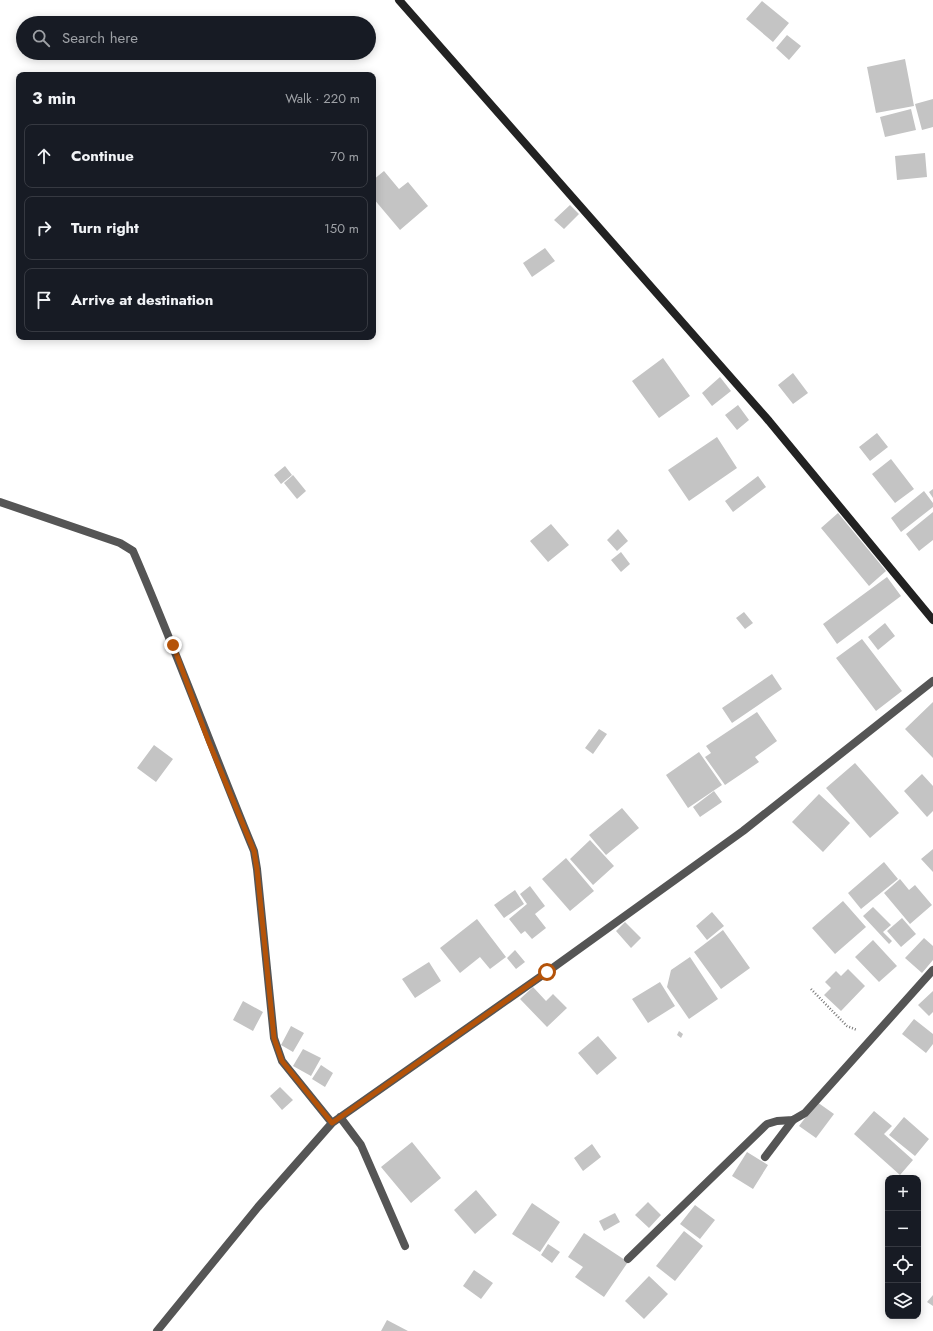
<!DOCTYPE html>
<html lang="en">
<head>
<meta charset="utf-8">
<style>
	body { margin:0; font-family:Jost,sans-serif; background:#20242c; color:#f1f3f6 }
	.controls { position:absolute; right:12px; bottom:12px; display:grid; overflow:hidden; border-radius:8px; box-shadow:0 2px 10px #0003 }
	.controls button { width:36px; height:36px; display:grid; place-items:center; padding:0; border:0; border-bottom:1px solid #363941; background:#171b24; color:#f1f3f6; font:20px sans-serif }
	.stop { position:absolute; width:12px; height:12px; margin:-9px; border:3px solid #b45309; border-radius:50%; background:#fff }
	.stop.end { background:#b45309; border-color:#fff; box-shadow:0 1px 4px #0008 }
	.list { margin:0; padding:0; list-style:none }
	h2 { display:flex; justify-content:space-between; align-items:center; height:52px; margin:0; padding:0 16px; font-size:17px }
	h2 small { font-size:13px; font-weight:400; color:#9ea1a6 }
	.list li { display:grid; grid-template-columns:26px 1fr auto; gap:12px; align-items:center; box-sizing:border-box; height:64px; margin:0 8px 8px; padding:0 8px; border:1px solid #363941; border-radius:8px }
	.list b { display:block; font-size:15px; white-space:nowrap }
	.list em { font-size:13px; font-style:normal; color:#9ea1a6 }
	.icon { flex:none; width:22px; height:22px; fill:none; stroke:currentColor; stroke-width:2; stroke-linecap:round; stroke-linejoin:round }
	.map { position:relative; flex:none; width:933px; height:1331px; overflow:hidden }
	.search { position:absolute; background:#171b24; box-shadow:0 2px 10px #0003; left:16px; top:16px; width:360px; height:44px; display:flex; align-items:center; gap:10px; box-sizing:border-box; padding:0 14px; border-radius:22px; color:#9ea1a6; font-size:15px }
	.panel { position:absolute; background:#171b24; box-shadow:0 2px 10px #0003; left:16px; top:72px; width:360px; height:268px; border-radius:8px }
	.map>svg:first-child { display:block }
	.building { fill:#c4c4c4 }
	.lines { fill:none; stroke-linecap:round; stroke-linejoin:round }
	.path { stroke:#777; stroke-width:2.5; stroke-dasharray:1 2; stroke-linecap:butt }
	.lane { stroke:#555; stroke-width:8 }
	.street { stroke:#555; stroke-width:8 }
	.secondary { stroke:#222; stroke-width:8 }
	.route { stroke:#b45309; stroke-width:5 }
</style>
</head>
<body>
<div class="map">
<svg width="933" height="1331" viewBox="0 0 933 1331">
	<rect width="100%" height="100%" fill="#fff"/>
	<path class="building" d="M762,1L789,23L773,42L746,19Z
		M787,35L801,46L789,60L776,48Z
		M905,59L914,106L876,113L867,67Z
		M933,99V127L922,130L915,104Z
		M911,109L916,130L885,137L880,117Z
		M925,153L927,177L897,180L895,156Z
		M384,171L399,189L408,182L428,206L400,230L373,198V180Z
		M570,205L579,214L564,229L554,220Z
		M545,248L555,261L532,277L523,263Z
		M663,358L690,396L659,418L632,381Z
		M793,373L808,393L793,404L778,385Z
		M720,377L731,391L712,406L702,393Z
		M738,405L749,420L737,430L725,415Z
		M877,433L888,447L870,461L859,447Z
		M717,437L737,468L689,501L668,470Z
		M891,459L914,489L895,503L872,474Z
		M285,466L292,475L281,484L274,475Z
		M293,475L306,491L297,499L284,483Z
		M758,476L766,487L733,512L725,501Z
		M933,489V498L929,492Z
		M924,491L933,503V507L901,532L891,518Z
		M933,512V540L919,551L906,534Z
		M838,513L886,571L869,586L821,528Z
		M551,524L569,545L548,562L530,541Z
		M618,529L628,541L617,551L607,540Z
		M621,552L630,564L621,572L611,560Z
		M887,577L901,596L837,644L823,624Z
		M744,612L753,623L745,629L736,618Z
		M885,623L895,636L878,650L868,637Z
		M862,639L902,691L876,711L836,658Z
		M772,674L782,689L732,723L722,708Z
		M933,702V758L905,729Z
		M757,712L777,741L755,757L759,762L725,785L705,757L711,753L706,746Z
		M599,729L607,734L593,754L585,748Z
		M154,745L173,759L156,782L137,768Z
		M699,752L722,785L688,808L666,775Z
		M855,763L899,813L870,838L826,788Z
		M922,774L933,786V811L927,817L904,791Z
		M714,791L722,802L700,817L693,807Z
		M819,794L850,823L823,852L792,822Z
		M622,808L639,828L606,855L589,835Z
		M590,840L614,866L593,885L570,859Z
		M933,849V872L921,859Z
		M566,858L594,891L570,911L542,879Z
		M884,862L898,879L861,909L848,893Z
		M900,879L909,890L915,885L932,905L910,924L884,893Z
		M530,886L545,906L535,914L546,928L532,939L525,931L521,934L509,919L527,904L520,894Z
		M515,890L524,904L504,918L494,905Z
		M843,901L866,927L835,954L812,928Z
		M873,907L891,925L883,932L892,941L889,944L863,916Z
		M712,912L724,926L707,940L696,926Z
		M902,918L916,934L901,947L887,931Z
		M477,919L506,957L490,969L480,957L460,973L440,948Z
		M625,922L641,938L631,948L616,931Z
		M723,930L750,968L721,989L694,952Z
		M924,938L933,946V960L922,973L905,958Z
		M873,940L897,966L879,982L855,957Z
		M515,950L525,962L516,969L507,958Z
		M690,957L718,999L689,1019L667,987L671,970Z
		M429,962L441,981L415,998L402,979Z
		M848,969L865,986L841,1011L824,995L831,988L825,982L836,971L841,976Z
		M660,982L675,1006L648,1023L632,999Z
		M533,987L546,1001L553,994L567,1008L547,1027L520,999Z
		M933,991V1012L929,1016L918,1005Z
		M243,1001L263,1012L253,1031L233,1020Z
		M914,1019L933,1034V1044L926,1053L902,1034Z
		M291,1026L304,1033L293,1052L281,1045Z
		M679,1031L683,1034L681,1038L677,1035Z
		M598,1036L617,1058L597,1075L578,1053Z
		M303,1049L321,1058L311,1076L293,1066Z
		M321,1065L333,1073L325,1087L312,1079Z
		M280,1087L293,1100L282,1110L270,1096Z
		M817,1102L834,1114L816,1138L799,1126Z
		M874,1111L892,1126L884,1134L913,1160L900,1175L854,1134Z
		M904,1117L929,1139L915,1156L889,1135Z
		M412,1142L441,1178L411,1203L381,1167Z
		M592,1144L601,1157L583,1171L574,1158Z
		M747,1152L768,1165L753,1189L732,1176Z
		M476,1190L497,1215L475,1234L454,1210Z
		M648,1202L661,1215L649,1228L635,1215Z
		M532,1203L560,1222L540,1252L512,1234Z
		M695,1205L715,1220L700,1239L680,1224Z
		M615,1213L620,1222L604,1231L599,1221Z
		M684,1231L703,1246L675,1281L656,1266Z
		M584,1233L628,1262L604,1297L575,1277L583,1267L568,1257Z
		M548,1244L560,1252L552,1263L541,1255Z
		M474,1270L493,1283L481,1299L463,1286Z
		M649,1276L668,1294L644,1319L625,1301Z
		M933,1295V1306L927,1302Z
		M387,1320L408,1331H381Z"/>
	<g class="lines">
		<path class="path" d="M811,989L847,1026L857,1030"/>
		<path class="lane" d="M765,1157L793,1120"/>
		<path class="street" d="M0,502L120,543L133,551C176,650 213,752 254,851L257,869L274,1038L282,1061L332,1123
			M340,1117L361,1145L405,1246
			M628,1259L767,1124L777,1121L793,1120L805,1113L933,970
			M157,1331L258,1207L332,1123L547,972L743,831L933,681"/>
		<path class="secondary" d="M399,0L769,421L933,620"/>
	</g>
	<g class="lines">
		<path class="route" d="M173,645L208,740L254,851L257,869L274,1038L282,1061L332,1123L547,972"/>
	</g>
</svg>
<div class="controls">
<button>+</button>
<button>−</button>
<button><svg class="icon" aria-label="locate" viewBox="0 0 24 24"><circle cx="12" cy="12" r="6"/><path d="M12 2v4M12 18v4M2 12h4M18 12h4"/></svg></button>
<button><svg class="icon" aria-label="layers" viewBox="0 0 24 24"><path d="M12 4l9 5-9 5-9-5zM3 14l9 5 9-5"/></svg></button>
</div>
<div class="stop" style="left:547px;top:972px"></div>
<div class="stop end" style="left:173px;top:645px"></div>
<div class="search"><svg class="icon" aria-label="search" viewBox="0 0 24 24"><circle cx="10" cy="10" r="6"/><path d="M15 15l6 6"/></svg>Search here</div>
<section class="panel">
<h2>3 min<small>Walk · 220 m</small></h2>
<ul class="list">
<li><svg class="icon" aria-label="ahead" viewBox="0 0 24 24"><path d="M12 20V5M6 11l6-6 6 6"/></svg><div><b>Continue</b></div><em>70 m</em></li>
<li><svg class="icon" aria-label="right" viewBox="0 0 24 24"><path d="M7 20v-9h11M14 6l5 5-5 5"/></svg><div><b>Turn right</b></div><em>150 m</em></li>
<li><svg class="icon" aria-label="arrive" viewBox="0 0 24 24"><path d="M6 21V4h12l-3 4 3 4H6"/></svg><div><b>Arrive at destination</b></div></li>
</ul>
</section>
</div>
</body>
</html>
